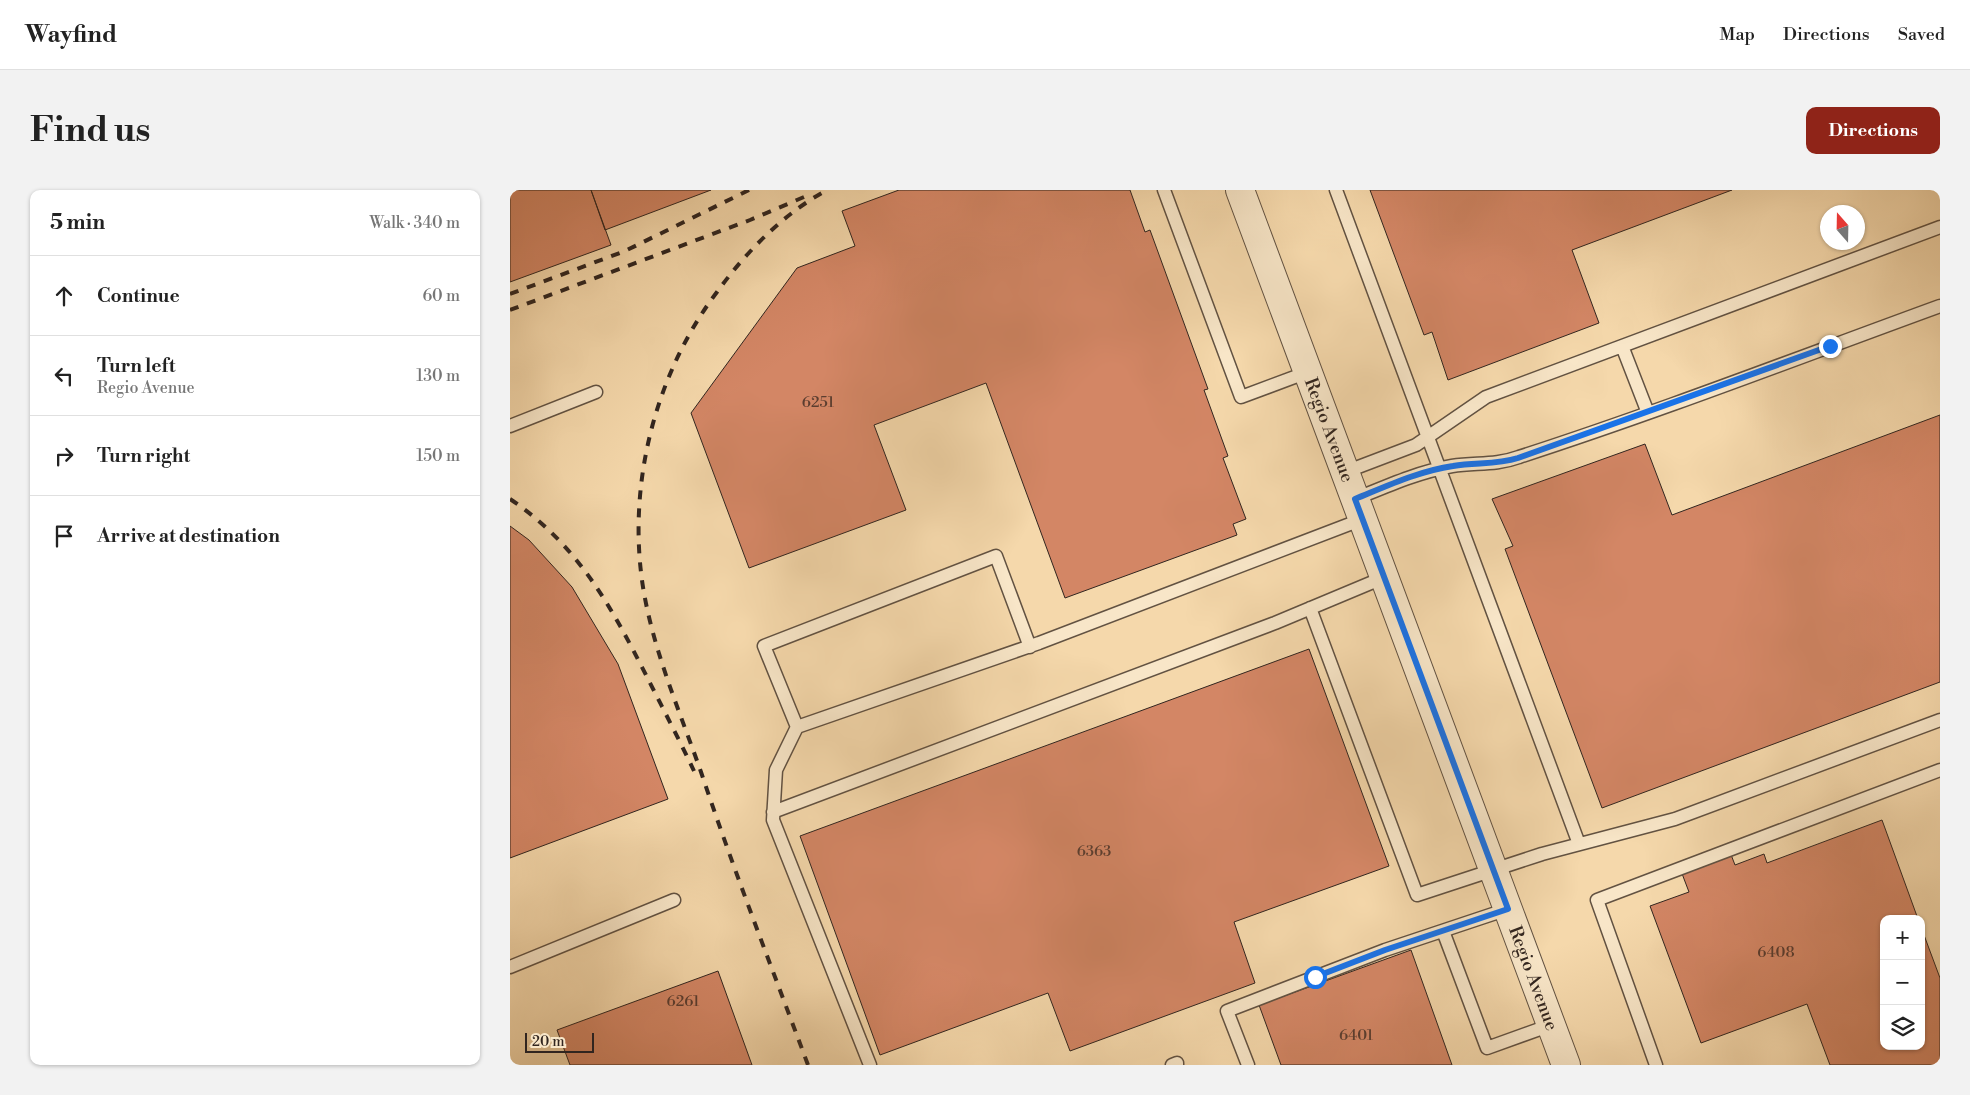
<!DOCTYPE html>
<html lang="en">
<head>
<meta charset="utf-8">
<style>
	body { margin:0; font-family:"Libre Bodoni",serif; background:#f2f2f2; color:#222 }
	.controls { position:absolute; right:15px; bottom:15px; display:grid; overflow:hidden; border-radius:10px; box-shadow:0 1px 4px #0004 }
	.controls button { width:45px; height:45px; display:grid; place-items:center; padding:0; border:0; border-bottom:1px solid #e0e0e0; background:#fff; color:#222; font:25px sans-serif }
	.compass { position:absolute; left:1310px; top:15px; width:45px; height:45px; border-radius:50%; background:#fff; box-shadow:0 1px 4px #0004; rotate:340deg }
	.scale { position:absolute; left:15px; bottom:12px; width:69px; box-sizing:border-box; padding-left:5px; border:2px solid #31251f; border-top:0; font-size:14px; line-height:18px; white-space:nowrap; color:#31251f; -webkit-text-stroke:4px #f8e6c8; paint-order:stroke }
	.stop { position:absolute; width:15px; height:15px; margin:-11px; border:4px solid #1a73e8; border-radius:50%; background:#fff }
	.stop.end { background:#1a73e8; border-color:#fff; box-shadow:0 1px 5px #0008 }
	.list { margin:0; padding:0; list-style:none }
	h2 { display:flex; justify-content:space-between; align-items:center; height:65px; margin:0; padding:0 20px; font-size:21px }
	h2 small { font-size:16px; font-weight:400; color:#767676 }
	.list li { display:grid; grid-template-columns:32px 1fr auto; gap:15px; align-items:center; box-sizing:border-box; height:80px; padding:0 20px; border-top:1px solid #e0e0e0 }
	.list b { display:block; font-size:19px; white-space:nowrap }
	.list p { margin:0; font-size:16px; white-space:nowrap; color:#767676 }
	.list em { font-size:16px; font-style:normal; color:#767676 }
	.icon { flex:none; width:28px; height:28px; fill:none; stroke:currentColor; stroke-width:2; stroke-linecap:round; stroke-linejoin:round }
	.map { position:relative; flex:none; width:1430px; height:875px; overflow:hidden; border-radius:10px }
	header { display:flex; align-items:center; gap:30px; box-sizing:border-box; height:70px; padding:0 25px; background:#fff; border-bottom:1px solid #e0e0e0 }
	header strong { font-size:24px }
	nav { display:flex; gap:28px; margin-inline-start:auto; font-size:18px }
	.intro { display:flex; align-items:center; justify-content:space-between; box-sizing:border-box; height:120px; padding:0 30px }
	h1 { margin:0; font-size:35px }
	.button { padding:12px 22px; border-radius:10px; background:#8f2418; color:#fff; font-size:18px; font-weight:700 }
	main { display:flex; gap:30px; padding:0 30px }
	aside { flex:1; background:#fff; border-radius:10px; box-shadow:0 1px 4px #0004 }
	.map>svg:first-child { display:block }
	.building { fill:#d38665; stroke:#31251f }
	.lines { fill:none; stroke-linecap:round; stroke-linejoin:round }
	.service-casing { stroke:#625242; stroke-width:15 }
	.tertiary-casing { stroke:#625242; stroke-width:30 }
	.service { stroke:#f8e6c8; stroke-width:12 }
	.tertiary { stroke:#f8e6c8; stroke-width:28 }
	.rail { stroke:#31251f; stroke-width:4; stroke-dasharray:9 9; stroke-linecap:butt }
	.route { stroke:#1a73e8; stroke-width:6 }
	.labels { text-anchor:middle; stroke-width:4.5; stroke-linejoin:round; paint-order:stroke }
	.number-label { font-size:15px; fill:#5a3d30 }
	.street-label { font-size:18px; fill:#31251f; stroke:#f8e6c8 }
</style>
</head>
<body>
<header>
<strong>Wayfind</strong>
<nav><a>Map</a><a>Directions</a><a>Saved</a></nav>
</header>
<div class="intro"><h1>Find us</h1><a class="button">Directions</a></div>
<main>
<aside>
<h2>5 min<small>Walk · 340 m</small></h2>
<ul class="list">
<li><svg class="icon" aria-label="ahead" viewBox="0 0 24 24"><path d="M12 20V5M6 11l6-6 6 6"/></svg><div><b>Continue</b></div><em>60 m</em></li>
<li><svg class="icon" aria-label="left" viewBox="0 0 24 24"><path d="M17 20v-9H6M10 6l-5 5 5 5"/></svg><div><b>Turn left</b><p>Regio Avenue</p></div><em>130 m</em></li>
<li><svg class="icon" aria-label="right" viewBox="0 0 24 24"><path d="M7 20v-9h11M14 6l5 5-5 5"/></svg><div><b>Turn right</b></div><em>150 m</em></li>
<li><svg class="icon" aria-label="arrive" viewBox="0 0 24 24"><path d="M6 21V4h12l-3 4 3 4H6"/></svg><div><b>Arrive at destination</b></div></li>
</ul>
</aside>
<div class="map">
<svg width="1430" height="875" viewBox="0 0 1430 875">
	<rect width="100%" height="100%" fill="#f5d8ab"/>
	<filter id="stains"><feTurbulence type="fractalNoise" baseFrequency=".004" numOctaves="4"/><feColorMatrix values="0 0 0 0 .2 0 0 0 0 .09 0 0 0 0 .02 0 0 0 .5 -.17"/></filter>
	<radialGradient id="worn" r=".72"><stop offset=".6" stop-color="#630" stop-opacity="0"/><stop offset="1" stop-color="#630" stop-opacity=".3"/></radialGradient>
	<path class="building" d="M0,0H81L101,55L0,92Z
		M81,0H201L95,40Z
		M389,0H620L635,42L640,40L698,199L694,200L718,266L713,268L736,329L723,334L727,345L555,408L476,193L364,235L396,320L239,378L181,223L287,78L345,56L332,21Z
		M860,0H1222L1062,60L1089,133L938,190L922,142L914,145Z
		M1430,225V492L1092,618L995,359L1003,356L982,309L1135,254L1162,325Z
		M0,336L19,350L62,397L108,474L158,609L0,668Z
		M799,459L879,676L724,732L745,793L560,861L538,803L370,865L290,646Z
		M1372,630L1408,729H1374V856H1411V737L1430,788V875H1320L1297,814L1191,853L1140,716L1179,702L1171,681L1220,662L1225,675L1254,664L1257,673Z
		M901,760L942,875H771L749,815Z
		M208,781L242,875H60L47,840Z"/>
	<g class="lines">
		<g class="service-casing">
			<path id="service" d="M654,0L731,207L798,182
				M826,0L1069,654
				M1112,156L1138,223
				M0,236L86,202
				M835,282L906,255L976,207L1430,37
				M845,309C877,296 908,282 942,276C966,272 984,276 1009,267C1151,221 1290,167 1430,116
				M800,418L907,705L1032,664L1165,629L1430,530
				M287,537L254,456L486,366L520,457
				M263,622L765,433L875,387
				M933,741L977,858L1041,835
				M0,777L164,710
				M360,875L263,630L266,580L287,537L529,453L853,329
				M662,875L667,873V875
				M738,875L717,821L875,760L998,719
				M1146,875L1087,710L1430,580"/>
		</g>
		<g class="tertiary-casing">
			<g id="tertiary">
				<path id="s1" d="M730,0L1056,875"/>
			</g>
		</g>
		<use href="#service" class="service"/>
		<use href="#tertiary" class="tertiary"/>
		<path class="rail" d="M0,104L115,61L239,0
			M0,120L240,30L301,4
			M0,309C67,354 101,416 136,485C152,517 169,549 184,581
			M298,875C262,778 224,681 191,582C170,522 143,460 133,397C117,295 145,184 207,102C236,62 273,24 317,0"/>
	</g>
	<g class="lines">
		<path class="route" d="M805,787L875,760L998,719L845,309C877,296 909,281 943,276C966,272 986,275 1008,268L1320,156"/>
	</g>
	<g class="labels">
		<g class="number-label">
			<text x="308" y="217">6251</text>
			<text x="584" y="666">6363</text>
			<text x="1266" y="767">6408</text>
			<text x="173" y="816">6261</text>
			<text x="846" y="850">6401</text>
		</g>
		<g class="street-label">
			<text dy="6" stroke="none"><textPath href="#s1" startOffset="256">Regio Avenue</textPath></text>
			<text dy="6" stroke="none"><textPath href="#s1" startOffset="841">Regio Avenue</textPath></text>
		</g>
	</g>
	<rect width="100%" height="100%" filter="url(#stains)"/>
	<rect width="100%" height="100%" fill="url(#worn)"/>
</svg>
<div class="controls">
<button>+</button>
<button>−</button>
<button><svg class="icon" aria-label="layers" viewBox="0 0 24 24"><path d="M12 4l9 5-9 5-9-5zM3 14l9 5 9-5"/></svg></button>
</div>
<svg class="compass" viewBox="-18 -18 36 36"><path d="M0-13l5 13h-10z" fill="#e53935"/><path d="M0 13l5-13h-10z" fill="#767676"/></svg>
<div class="scale">20 m</div>
<div class="stop" style="left:805px;top:787px"></div>
<div class="stop end" style="left:1320px;top:156px"></div>
</div>
</main>
</body>
</html>
